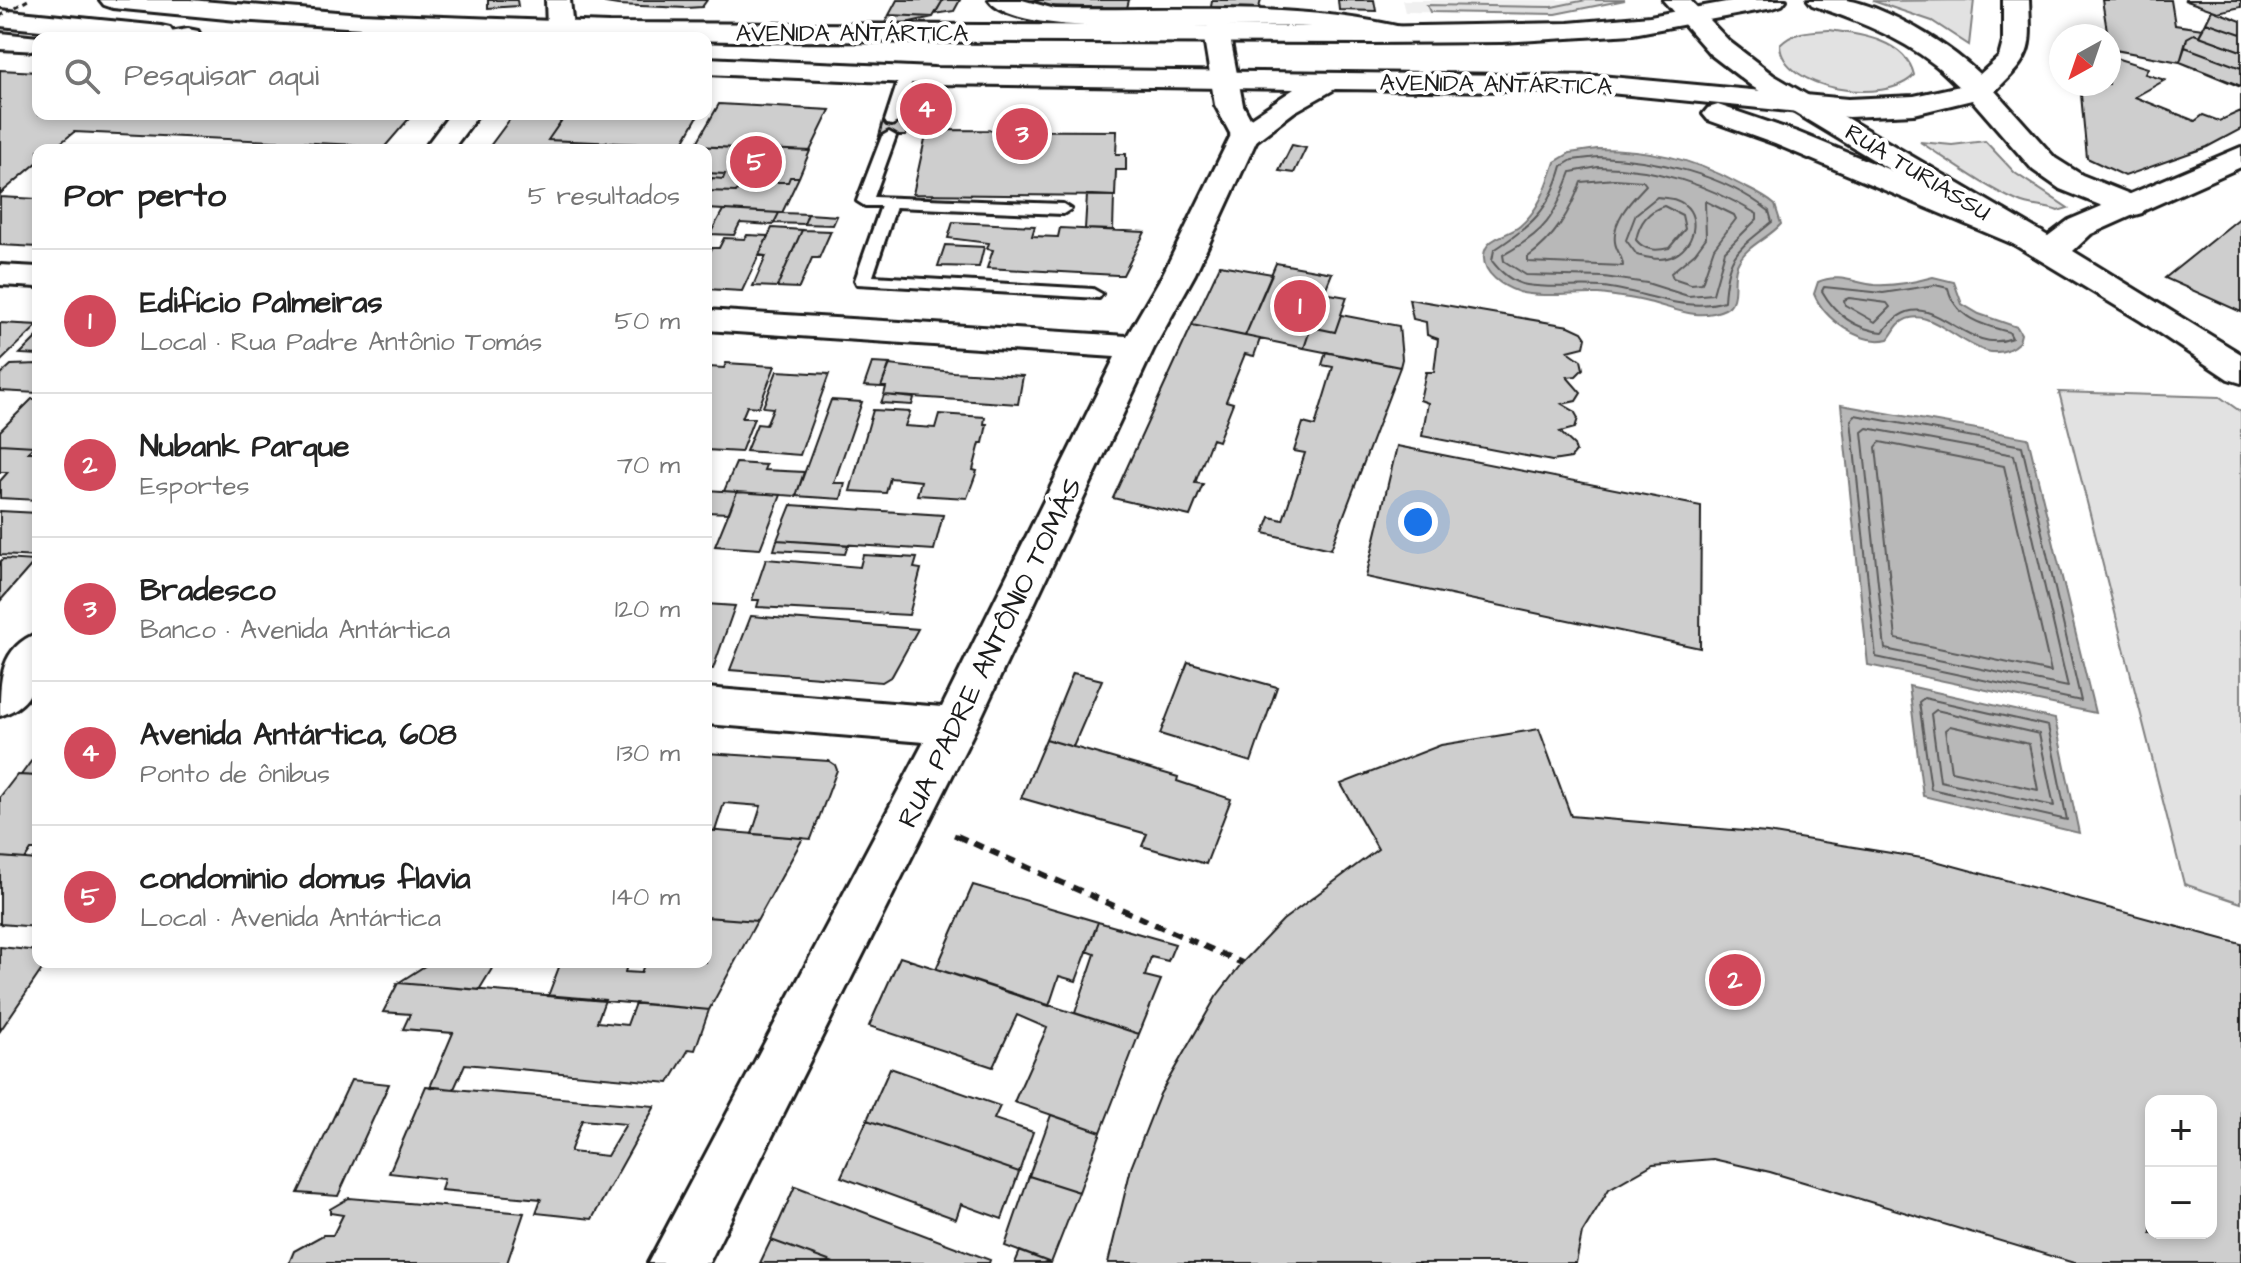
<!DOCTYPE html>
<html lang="pt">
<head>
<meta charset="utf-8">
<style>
	body { margin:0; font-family:"Architects Daughter",sans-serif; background:#f6f6f6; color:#222 }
	.controls { position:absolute; right:24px; bottom:24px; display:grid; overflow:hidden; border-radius:16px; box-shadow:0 4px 12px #0003 }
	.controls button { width:72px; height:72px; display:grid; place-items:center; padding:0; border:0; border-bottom:2px solid #e0e0e0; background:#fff; color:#222; font:40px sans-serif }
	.compass { position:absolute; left:2049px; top:24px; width:72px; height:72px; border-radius:50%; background:#fff; box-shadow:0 4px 12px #0003; rotate:220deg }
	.you { position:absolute; left:1418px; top:522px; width:28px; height:28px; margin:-20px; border:6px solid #fff; border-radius:50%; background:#1a73e8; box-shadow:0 0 0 12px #1a73e833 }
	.badge { display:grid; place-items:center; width:52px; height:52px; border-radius:50%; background:#d1495b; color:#fff; font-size:26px; font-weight:700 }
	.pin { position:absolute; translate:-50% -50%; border:4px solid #fff; box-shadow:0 2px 8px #0006 }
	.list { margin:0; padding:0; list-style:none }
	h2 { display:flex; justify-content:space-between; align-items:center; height:104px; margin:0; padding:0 32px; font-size:34px }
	h2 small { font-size:26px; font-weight:400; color:#767676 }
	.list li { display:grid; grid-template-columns:52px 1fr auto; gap:24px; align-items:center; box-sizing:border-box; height:144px; padding:0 32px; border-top:2px solid #e0e0e0 }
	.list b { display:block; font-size:30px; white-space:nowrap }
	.list p { margin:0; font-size:26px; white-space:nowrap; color:#767676 }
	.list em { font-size:26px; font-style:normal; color:#767676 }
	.icon { flex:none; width:44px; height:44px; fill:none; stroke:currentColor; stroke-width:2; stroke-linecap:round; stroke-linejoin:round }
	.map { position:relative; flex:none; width:2241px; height:1263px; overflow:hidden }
	.search { position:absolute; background:#fff; box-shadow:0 4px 12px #0003; left:32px; top:32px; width:680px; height:88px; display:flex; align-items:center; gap:20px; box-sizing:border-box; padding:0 28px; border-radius:16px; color:#767676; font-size:30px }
	.panel { position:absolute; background:#fff; box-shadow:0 4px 12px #0003; left:32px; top:144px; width:680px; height:824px; border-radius:16px }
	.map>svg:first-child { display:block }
	.built { fill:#f0f0f0 }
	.green { fill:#e2e2e2; stroke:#7f7f7f; stroke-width:2 }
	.water { fill:#b8b8b8; stroke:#7a7a7a; stroke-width:2 }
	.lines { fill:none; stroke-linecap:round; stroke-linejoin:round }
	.shore { stroke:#5a5a5a; stroke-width:2 }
	.building { fill:#cecece; stroke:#1c1c1c; stroke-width:2; fill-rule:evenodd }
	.lane-casing { stroke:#1c1c1c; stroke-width:6 }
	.street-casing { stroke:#1c1c1c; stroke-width:6 }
	.secondary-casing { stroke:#1c1c1c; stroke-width:6 }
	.primary-casing { stroke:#1c1c1c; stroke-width:6 }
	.path-far1 { stroke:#1c1c1c; stroke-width:5; stroke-dasharray:8 6; stroke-linecap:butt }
	.path { stroke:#1c1c1c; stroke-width:6; stroke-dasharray:10 8; stroke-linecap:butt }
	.lane { fill:#fff; fill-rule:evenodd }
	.street { fill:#fff; fill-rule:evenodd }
	.secondary { fill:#fff; fill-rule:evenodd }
	.primary { fill:#fff; fill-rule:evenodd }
	.path-bridge { stroke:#1c1c1c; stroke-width:3; stroke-dasharray:5 4; stroke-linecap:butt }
	.labels { text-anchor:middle; stroke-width:8; stroke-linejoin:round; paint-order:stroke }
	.far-street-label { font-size:24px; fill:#1c1c1c; stroke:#fff }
	.street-label { font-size:28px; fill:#1c1c1c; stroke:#fff }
</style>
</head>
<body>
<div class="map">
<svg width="2241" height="1263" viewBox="0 0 2241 1263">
	<rect width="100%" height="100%" fill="#fff"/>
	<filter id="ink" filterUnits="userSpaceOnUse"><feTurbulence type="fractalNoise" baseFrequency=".0125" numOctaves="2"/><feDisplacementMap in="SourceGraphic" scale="16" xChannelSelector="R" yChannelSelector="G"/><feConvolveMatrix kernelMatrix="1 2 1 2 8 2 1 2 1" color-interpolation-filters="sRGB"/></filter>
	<g filter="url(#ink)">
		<path class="built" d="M1402,0H1625L1555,14L1405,12Z"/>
		<path class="green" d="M1586,0H1625L1555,14L1430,12L1427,5L1552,7Z
			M1974,0L1969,45L1932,21L1873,1Z
			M1829,30C1859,34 1906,40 1914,75C1886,106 1782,90 1780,45C1794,31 1810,31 1829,30Z
			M1985,141L2015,173L2068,208L2058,211C2044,205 2031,208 2017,201C1983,186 1951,162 1920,142L1952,145Z
			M2059,392L2220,397L2241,412V903L2184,884Z"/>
		<path class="water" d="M1597,149C1648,149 1692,158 1737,183C1750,190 1764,195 1775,205L1781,224C1768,239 1746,245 1737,265C1731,279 1740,302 1725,309C1698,322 1674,308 1648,302C1632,298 1615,296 1599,294C1575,293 1541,298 1519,292C1504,287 1482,274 1484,255C1486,236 1509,236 1520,226C1540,209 1547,185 1555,162L1570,153Z
			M1933,277L1954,282L1962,304L1979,314L2017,327L2021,334L2019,342C1978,381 1934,293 1899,324C1895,328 1892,335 1888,339C1860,346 1824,318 1814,294L1818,282C1838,273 1855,283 1875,285C1895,286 1915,282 1933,277Z
			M1841,405L2028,438L2095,713L1868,665Z
			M1909,686L2055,719L2079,833L1923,796Z"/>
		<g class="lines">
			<path class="shore" d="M1598,157C1656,159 1723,174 1769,211L1772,222C1737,251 1727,253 1724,301C1685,314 1642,290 1602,287C1577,285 1551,289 1527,285C1513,283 1500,272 1492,261L1494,250C1531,226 1550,210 1562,166L1572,160Z
				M1598,167C1657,168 1707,184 1757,214V219L1725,251L1713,294L1688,296L1647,283L1604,277L1526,275L1504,261L1503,255C1547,231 1553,219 1571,172Z
				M1615,179L1643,181L1646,185C1632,200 1612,219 1615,242C1616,251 1623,257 1623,266L1528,262V257C1555,238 1570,212 1581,182Z
				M1657,197C1663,198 1671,198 1676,200C1702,209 1697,244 1675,255C1662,262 1650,258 1637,255L1626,240L1636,214Z
				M1705,201L1734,215L1736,219L1714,248L1702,283L1691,284L1673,278L1671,273L1695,253L1706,238Z
				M1664,206L1682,215L1685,229L1669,248C1656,251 1645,251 1636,240C1639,224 1648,211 1664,206Z
				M1935,285L1948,288C1955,318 1982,325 2009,332L2012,338C1962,359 1927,272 1883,332C1856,330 1835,314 1822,291L1824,287L1883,293Z
				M1849,298L1887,303L1890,307L1875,322L1845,305L1844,300Z
				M1855,415L2022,446L2081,701L1876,657L1851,420Z
				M1867,428L2014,455L2068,687L1885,649L1862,432Z
				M1880,442L2004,466L2051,672L1896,639L1876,447Z
				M1924,698L2048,726L2067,820L1931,789L1919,702Z
				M1936,710L2039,734L2054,806L1940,781L1931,714Z
				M1950,726L2029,744L2038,790L1951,771L1945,730Z"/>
		</g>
		<path class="building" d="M488,0H517L518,6L488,8Z
			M605,0H707L702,7L686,8L618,5L605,3Z
			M897,0H943L933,17L889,15Z
			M943,0H960L954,11L935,14Z
			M1034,0H1129L1127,8L1044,6Z
			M1212,0H1261L1259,8L1211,7Z
			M1338,0H1374L1376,11L1339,10Z
			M2102,0H2171L2175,25L2203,29L2199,36L2194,34L2187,38L2180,62L2110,49Z
			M2184,0H2241V7L2218,12Z
			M2212,10L2241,21V34L2206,22Z
			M889,15L933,17L887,27L885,23Z
			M2206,22L2241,34V51L2199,36Z
			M2194,34L2241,51V68L2185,47L2187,38Z
			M2185,47L2241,68V86L2180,62Z
			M2109,49L2180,62L2241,86V129L2207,147L2125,176L2087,158L2080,84H2109Z
			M2109,49L2180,62L2241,87V111L2219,121L2203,115L2195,121L2135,97L2165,80L2145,74L2148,68L2109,56Z
			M0,70L38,72V114H413L382,150H38V247L0,245Z
			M719,104L830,110L810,151L695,146Z
			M566,114H699L681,146L548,140Z
			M513,115L564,117L548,140L810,151L799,177H790L788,182H775L777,176L736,174L733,180H743L736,192L706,191L712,178L723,179L725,174L706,173V150H487Z
			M883,121H910L906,136H879Z
			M927,130L1117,131L1116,154H1126V170H1116L1115,196L913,194Z
			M74,132L358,145L370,150H52Z
			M1292,145L1306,148L1294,173L1279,171Z
			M38,162V199L0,197V194Z
			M706,173L725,174L723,179L712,178L706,191L736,192L743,180H733L736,174L777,176L775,182H788L790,177H799L782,213L706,209Z
			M1087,195L1114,196L1113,230L1085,229Z
			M723,210L779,213L773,225L740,223L734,235L710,234Z
			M779,213H782L808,214L804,224L774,223Z
			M808,214L837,216L833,225L804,224Z
			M2241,217V312L2165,278Z
			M953,222L1035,226L1032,236L1058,237L1060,228L1145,232L1123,275H1117L987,268L993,250L987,249L989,243L948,238Z
			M772,228L802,230L777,287L753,286L766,256L759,255Z
			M802,230L831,231L819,258H812L799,288L777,287Z
			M747,235L768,236L742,291L706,289V259L712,248H719L724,238L745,239Z
			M945,245L984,247L979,267L938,266Z
			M1276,263L1332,273L1324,293L1347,297L1335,332L1311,327L1304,348L1245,336Z
			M1220,265L1272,274L1245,336L1192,325Z
			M1409,299L1569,326L1582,332L1586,338L1584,347L1568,351L1581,360L1583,369L1576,376L1567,377L1581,393L1576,401L1562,404L1574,411L1578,418L1575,428L1560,432L1574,445L1576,452L1571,458L1552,461L1422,436L1428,403L1420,400L1426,372H1434L1438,339L1427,335L1426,322L1413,319Z
			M1341,315L1399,326L1402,359L1400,367L1304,348L1311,327L1335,332Z
			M0,323L38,325L0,362Z
			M1192,325L1260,339L1254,356L1245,354L1226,401L1233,403L1218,441L1212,439L1195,483L1203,484L1190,516L1113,498Z
			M38,336V355L20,354Z
			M1326,352L1400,367L1331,549L1264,533L1270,517L1283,520L1305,453L1294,451L1303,423L1315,426L1333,367L1322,365Z
			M726,363L775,366L759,407L747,406L742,418H754L741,452L706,450V403L709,396H706V373L709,367L724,368Z
			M872,363L890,364L881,387L864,386Z
			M38,364L37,393L0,391V375L11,365Z
			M889,365L953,372L1023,376L1018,404L884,395L886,387H881Z
			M777,371L829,374L800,455L746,451L757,424L766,425L773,408L763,407Z
			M884,395L914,398L912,405L881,403Z
			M32,399H38V441L34,446L0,444V431Z
			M831,400L862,402L834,483H845L841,499L796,496Z
			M873,410L910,412L905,426L935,428L939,414L985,417L984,424H987L983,443H980L973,470L977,471L967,498L917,495L921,481L890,478L886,493L850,491Z
			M0,444L34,446L28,452H38V500L0,498V481L8,472H0Z
			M1397,446L1701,506L1700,648L1366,577Z
			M736,463L766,465L764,470L804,472L796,496L724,491Z
			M706,490L737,492L729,513L706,512Z
			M737,492L781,495L760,549L715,546Z
			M791,505L943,515L934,550L777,540Z
			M0,511L38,513V557L0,555Z
			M777,540L848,545L845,554L774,550Z
			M863,555L917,558L914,568L921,569L909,615L757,607L759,600H752L766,559L860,567Z
			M3,559L35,561L0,601V562Z
			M706,604L735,606L713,669L706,668Z
			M751,616L918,629L892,676L882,682L730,670Z
			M1188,662L1277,687L1251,762L1160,734Z
			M1073,673L1102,680L1073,747L1046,739Z
			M1539,729L1571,816L1767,833L1928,859L2241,944V1263H2074L1770,1172L1713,1159L1653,1164L1609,1189L1582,1233L1576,1263H1108L1131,1168L1160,1094L1216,997L1242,963L1283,920L1378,849L1341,784L1441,745ZM2151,1101H2211V1233H2151Z
			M1046,739L1178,777L1177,781L1231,799L1206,864L1142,846L1147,834L1021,798Z
			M38,752V776L21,775Z
			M706,753L829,761L835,765L837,770L811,839L752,834L761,806L724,803L715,831L706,830Z
			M17,775L38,776V850H31L25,859L0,857V797Z
			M706,830L803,838L757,921L706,917Z
			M0,857L38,860V927L0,924Z
			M973,885L1098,922L1076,981L1059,976L1049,1006L936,969Z
			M706,917L757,921L709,1010L548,996L561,962H628L625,972L641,973L645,962H706Z
			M1098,922L1175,944L1168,961L1151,957L1145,976L1161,980L1139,1034L1075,1013L1095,954L1087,951Z
			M0,947L38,951V962H47L0,1031Z
			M900,957L1139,1034L1101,1132L1014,1102L1047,1028L1017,1015L993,1067L869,1026Z
			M431,962H496L479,990L398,983Z
			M398,983L605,1000L597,1022L627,1025L635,1003L709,1010L695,1050L689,1049L669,1083L465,1064L454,1089L430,1087L453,1033L403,1029L410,1014L383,1012Z
			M890,1068L1000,1106L994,1119L1033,1132L1019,1172L867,1120Z
			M351,1080L389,1084L338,1196L298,1193Z
			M426,1086L454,1089L655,1106L592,1219L536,1213L541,1199L441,1190L444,1179L389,1173ZM582,1120L626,1124L607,1156L570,1152Z
			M1051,1115L1101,1132L1079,1192L1029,1176Z
			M867,1120L1019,1172L1002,1219L961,1204L956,1219L841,1177Z
			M1029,1176L1079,1192L1051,1263L1005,1246Z
			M795,1186L990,1260L989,1263H834L771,1240Z
			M349,1198L524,1213L507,1263H289L294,1251L323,1235H333L343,1215L330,1213V1209Z
			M771,1240L834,1263H760Z
			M1020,1251L1051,1263H1015Z"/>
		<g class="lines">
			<g class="lane-casing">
				<path id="lane" d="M907,71L914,75L899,121L892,125L887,124L885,121L900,75Z
					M889,132L896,136L874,197L1063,204L1071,209L1063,214L896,207L873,276L1093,289L1102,294L1099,298L857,284L855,280L881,206H865L857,201L882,136Z"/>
			</g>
			<g class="street-casing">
				<path id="street" d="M546,0H570L573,28L569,33H551L547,28Z
					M989,0H1022L1055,9C1170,11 1298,1 1409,29L1413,34L1409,39C1395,43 1341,30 1321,28C1289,25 1256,27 1225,27L1229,32L1243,105L1259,135L1195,274L1154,348L977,726L709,1263H648L924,742L706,724V688L942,707L1115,357L706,330V310L1127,336L1163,274L1231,135L1215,105L1203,32L1208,26C1165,26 1013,35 989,0Z
					M450,114H479L452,150H423Z
					M0,265L38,267V287L0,285Z
					M38,633C38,670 42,702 0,716C0,679 0,647 38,633Z"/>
			</g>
			<g class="secondary-casing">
				<path id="secondary" d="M1663,0H1690L1730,42L1773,75L2048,236L2069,220L2241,147V167L2091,234L2073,251L2241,354V383L2228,379L2141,321L1753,87L1710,54Z
					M1808,0C1820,0 1834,0 1846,0C1888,6 1969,55 1993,90L1989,96C1965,102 1952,77 1934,64C1898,36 1855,20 1812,5Z
					M188,29L198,31L201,37L167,38L170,32Z
					M0,33L48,38H38V51L0,49Z"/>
			</g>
			<g class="primary-casing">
				<path id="primary" d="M100,0H190L361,14L609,23L1370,27L1568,23L1650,16L1737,0H1786L1782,5L1773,8L1633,34L1502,42L1370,43L734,41L485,36L237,20L113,8L104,5Z
					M2003,0H2029C2031,51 2033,55 1995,91L2055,158L2082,175L2142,199L2147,206L2142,213L2131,216L2120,213L2060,189L2033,170L1972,100L1914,114L1848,117L1600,92L1335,89L1294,112L1256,141L1245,144L1234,141L1230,135L1234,129L1294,89L934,84L706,74V58L934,68L1600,76L1848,99L1914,96L1969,84L1999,57L2003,42Z
					M0,10L161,26L170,28L174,34L172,38H121L0,26Z
					M1718,105L1797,132L2042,232L2046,239L2042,246L2030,249L2018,246L1775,144L1708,120L1703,114L1708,108Z"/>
			</g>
			<path class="path-far1" d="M954,835L961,838"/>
			<path class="path" d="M957,836L1242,963"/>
			<use href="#lane" class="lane"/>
			<use href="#street" class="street"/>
			<use href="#secondary" class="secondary"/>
			<use href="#primary" class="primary"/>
			<path class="path-bridge" d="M0,16L28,0"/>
		</g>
	</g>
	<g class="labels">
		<g class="far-street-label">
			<text x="852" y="41">AVENIDA ANTÁRTICA</text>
			<text transform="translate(1496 84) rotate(1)" y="8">AVENIDA ANTÁRTICA</text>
			<text transform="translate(1918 172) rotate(31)" y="8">RUA TURIASSU</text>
		</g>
		<g class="street-label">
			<text transform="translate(989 652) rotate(-64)" y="10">RUA PADRE ANTÔNIO TOMÁS</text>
		</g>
	</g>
</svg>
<div class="controls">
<button>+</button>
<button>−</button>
</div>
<svg class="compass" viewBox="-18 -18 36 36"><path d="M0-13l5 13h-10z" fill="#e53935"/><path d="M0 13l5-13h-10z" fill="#767676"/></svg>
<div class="you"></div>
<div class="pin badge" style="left:1300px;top:306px">1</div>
<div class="pin badge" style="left:1735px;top:980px">2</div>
<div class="pin badge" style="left:1022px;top:134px">3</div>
<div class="pin badge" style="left:926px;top:109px">4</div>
<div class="pin badge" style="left:756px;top:162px">5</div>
<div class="search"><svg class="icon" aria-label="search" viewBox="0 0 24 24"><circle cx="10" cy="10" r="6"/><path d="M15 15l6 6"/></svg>Pesquisar aqui</div>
<section class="panel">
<h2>Por perto<small>5 resultados</small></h2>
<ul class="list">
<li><span class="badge">1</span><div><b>Edifício Palmeiras</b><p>Local · Rua Padre Antônio Tomás</p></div><em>50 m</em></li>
<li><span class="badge">2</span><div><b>Nubank Parque</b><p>Esportes</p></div><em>70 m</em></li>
<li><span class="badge">3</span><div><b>Bradesco</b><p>Banco · Avenida Antártica</p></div><em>120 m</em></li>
<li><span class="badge">4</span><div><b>Avenida Antártica, 608</b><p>Ponto de ônibus</p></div><em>130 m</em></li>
<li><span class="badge">5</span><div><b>condominio domus flavia</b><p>Local · Avenida Antártica</p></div><em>140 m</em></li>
</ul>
</section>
</div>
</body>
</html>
